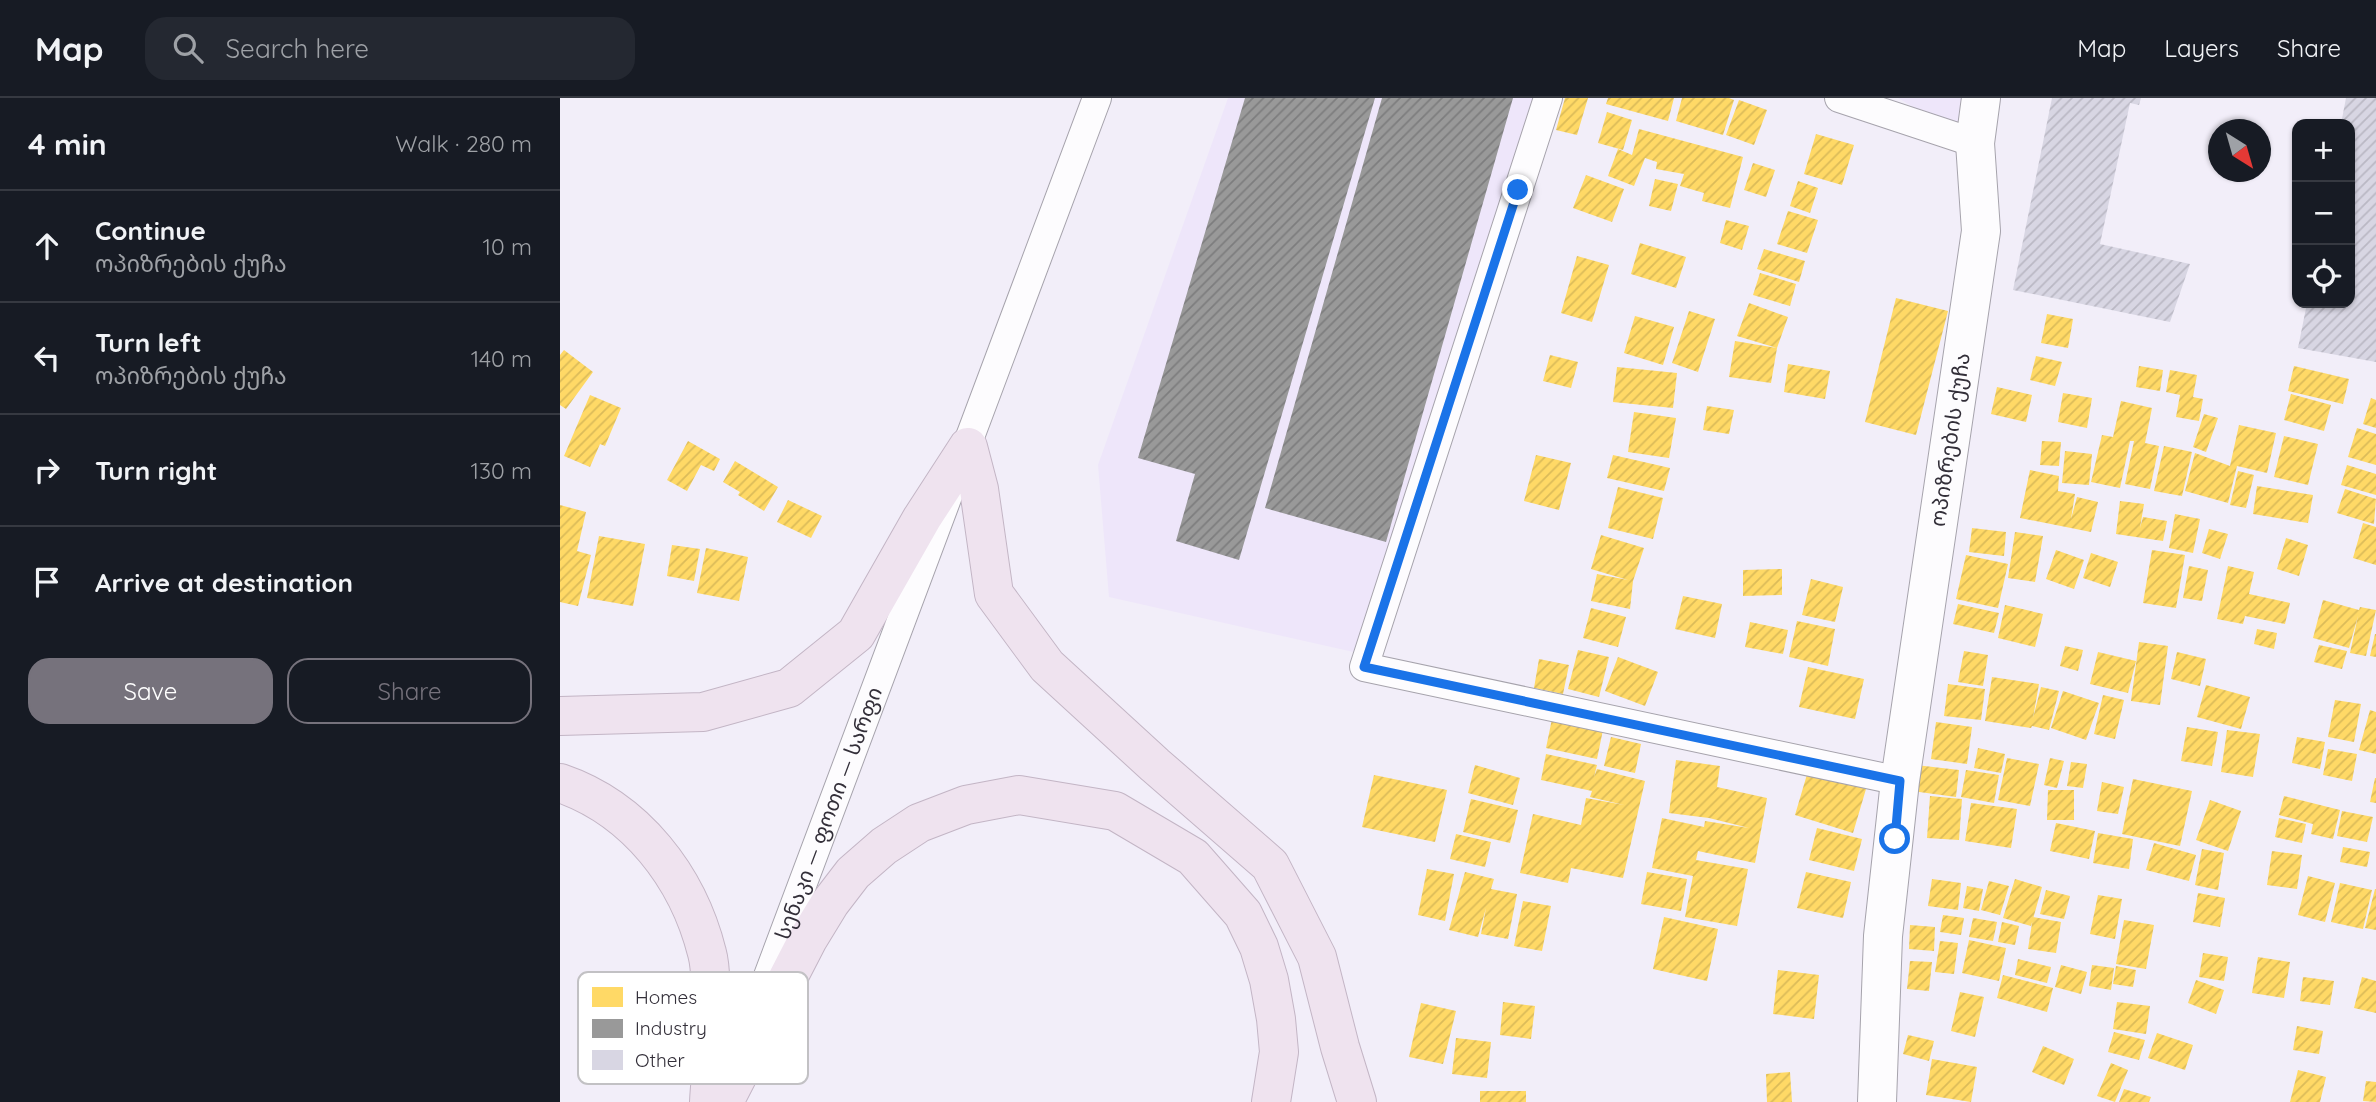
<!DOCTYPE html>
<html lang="en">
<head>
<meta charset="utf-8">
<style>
	body { margin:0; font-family:Quicksand,"Noto Sans Georgian",sans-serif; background:#242831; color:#f1f3f6 }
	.controls { position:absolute; right:21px; top:21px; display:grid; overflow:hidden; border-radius:14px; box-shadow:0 2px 5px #0004 }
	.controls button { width:63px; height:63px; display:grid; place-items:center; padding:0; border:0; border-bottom:2px solid #363941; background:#171b24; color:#f1f3f6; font:35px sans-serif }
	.compass { position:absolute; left:1648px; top:21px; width:63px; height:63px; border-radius:50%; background:#171b24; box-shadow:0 2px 5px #0004; rotate:143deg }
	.stop { position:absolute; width:21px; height:21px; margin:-16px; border:5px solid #1a73e8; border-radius:50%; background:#fff }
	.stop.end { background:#1a73e8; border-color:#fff; box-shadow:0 2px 7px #0008 }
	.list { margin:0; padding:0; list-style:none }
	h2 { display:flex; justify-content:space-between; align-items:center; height:91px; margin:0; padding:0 28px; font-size:30px }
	h2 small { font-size:23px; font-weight:400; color:#9ea1a6 }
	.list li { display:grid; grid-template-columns:46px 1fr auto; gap:21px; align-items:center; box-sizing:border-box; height:112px; padding:0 28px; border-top:2px solid #363941 }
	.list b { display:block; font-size:26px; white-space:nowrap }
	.list p { margin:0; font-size:23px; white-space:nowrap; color:#9ea1a6 }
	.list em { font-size:23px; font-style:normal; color:#9ea1a6 }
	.actions { display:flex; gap:14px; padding:21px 28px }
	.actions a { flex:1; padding:16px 0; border:2px solid #76727c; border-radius:21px; text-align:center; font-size:24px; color:#76727c }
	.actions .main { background:#76727c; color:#fff }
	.icon { flex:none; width:38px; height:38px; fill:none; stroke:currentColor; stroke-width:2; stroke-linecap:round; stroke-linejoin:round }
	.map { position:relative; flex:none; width:1816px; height:1004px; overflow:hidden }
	header { display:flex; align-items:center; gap:42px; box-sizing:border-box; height:98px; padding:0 35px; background:#171b24; border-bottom:2px solid #363941 }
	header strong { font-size:33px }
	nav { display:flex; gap:38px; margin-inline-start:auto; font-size:24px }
	.search { width:490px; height:63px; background:#242831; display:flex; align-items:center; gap:18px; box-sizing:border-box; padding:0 24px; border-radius:21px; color:#9ea1a6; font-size:26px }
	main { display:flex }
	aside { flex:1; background:#171b24 }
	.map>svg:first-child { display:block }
	.built { fill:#eee6fa }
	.homes { fill:url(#homes-hatch) }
	.industry { fill:url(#industry-hatch) }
	.building { fill:url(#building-hatch) }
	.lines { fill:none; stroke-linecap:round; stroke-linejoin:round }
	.street-casing { stroke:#a6a3ac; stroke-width:30 }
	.secondary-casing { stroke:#a6a3ac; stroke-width:40 }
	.highway-casing { stroke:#c3b5c5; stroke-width:40 }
	.street { stroke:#fdfcfe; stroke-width:28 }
	.secondary { stroke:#fdfcfe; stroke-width:38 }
	.highway { stroke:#efe3ef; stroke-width:38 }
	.route { stroke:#1a73e8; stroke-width:9 }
	.labels { text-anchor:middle; stroke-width:7; stroke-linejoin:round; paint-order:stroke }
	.street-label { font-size:21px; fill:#332f39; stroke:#fff }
	.key { fill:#fff; stroke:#c2c1c4; stroke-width:2 }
	.key-label { font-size:19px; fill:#332f39 }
</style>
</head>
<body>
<header>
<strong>Map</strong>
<div class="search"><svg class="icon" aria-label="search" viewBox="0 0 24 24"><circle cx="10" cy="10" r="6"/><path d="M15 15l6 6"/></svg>Search here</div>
<nav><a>Map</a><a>Layers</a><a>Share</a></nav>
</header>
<main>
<aside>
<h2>4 min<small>Walk · 280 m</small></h2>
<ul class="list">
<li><svg class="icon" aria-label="ahead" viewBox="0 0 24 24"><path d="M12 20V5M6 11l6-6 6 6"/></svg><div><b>Continue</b><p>ოპიზრების ქუჩა</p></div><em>10 m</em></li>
<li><svg class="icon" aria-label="left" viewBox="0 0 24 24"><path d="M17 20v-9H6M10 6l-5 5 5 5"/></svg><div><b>Turn left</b><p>ოპიზრების ქუჩა</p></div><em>140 m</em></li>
<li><svg class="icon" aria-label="right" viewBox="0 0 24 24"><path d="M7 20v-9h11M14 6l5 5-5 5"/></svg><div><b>Turn right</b></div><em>130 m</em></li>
<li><svg class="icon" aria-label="arrive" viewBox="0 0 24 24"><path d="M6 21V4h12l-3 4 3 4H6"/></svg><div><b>Arrive at destination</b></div></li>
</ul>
<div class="actions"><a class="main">Save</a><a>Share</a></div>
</aside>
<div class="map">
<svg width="1816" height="1004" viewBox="0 0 1816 1004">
	<defs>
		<pattern id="homes-hatch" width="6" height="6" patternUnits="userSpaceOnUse" patternTransform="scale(1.75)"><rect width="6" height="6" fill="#ffd966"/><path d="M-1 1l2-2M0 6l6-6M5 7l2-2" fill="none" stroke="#dbbb59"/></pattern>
		<pattern id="industry-hatch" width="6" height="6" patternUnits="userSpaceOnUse" patternTransform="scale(1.75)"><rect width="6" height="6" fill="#999"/><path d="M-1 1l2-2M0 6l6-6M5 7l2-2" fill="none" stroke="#7d7d7e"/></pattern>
		<pattern id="building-hatch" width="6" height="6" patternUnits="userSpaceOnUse" patternTransform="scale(1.75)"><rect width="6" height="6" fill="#d8d6e3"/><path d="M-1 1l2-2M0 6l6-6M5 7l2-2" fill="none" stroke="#bab8c4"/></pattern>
	</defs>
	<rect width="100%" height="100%" fill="#f2eef9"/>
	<path class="built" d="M668,0H977L798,555L549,499L538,367Z
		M1338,0H1421L1415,45Z"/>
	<path class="homes" d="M1005,0H1028L1017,37L996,32Z
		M1048,0H1114L1108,23L1046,6Z
		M1122,0H1169L1174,2L1163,37L1116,23Z
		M1179,2L1207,12L1194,47L1166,37Z
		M1047,14L1072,22L1063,52L1038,45Z
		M1079,31L1183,59L1170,110L1142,103L1144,95L1120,88L1124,76L1096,71L1097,64L1085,60L1074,88L1048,78L1058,51L1072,57Z
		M1256,36L1294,47L1282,87L1244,76Z
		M1193,65L1215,72L1206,99L1184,92Z
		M1026,77L1064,91L1052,124L1013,110Z
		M1095,81L1118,86L1111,113L1089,108Z
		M1238,83L1258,90L1250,115L1230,108Z
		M1228,113L1258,122L1247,155L1217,146Z
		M1166,122L1189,128L1182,152L1160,145Z
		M1080,145L1126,159L1116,190L1071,176Z
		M1204,151L1245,163L1239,184L1197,171Z
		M1017,158L1049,167L1032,224L1001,215Z
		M1200,175L1236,186L1230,208L1193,197Z
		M1336,200L1388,213L1356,337L1305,324Z
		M1189,205L1228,219L1217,250L1211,285L1169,279L1175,243L1217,250L1177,238Z
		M1129,213L1155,221L1138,274L1112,265Z
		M1487,216L1513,221L1508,250L1481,245Z
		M1075,218L1114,229L1103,267L1064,255Z
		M4,252L33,274L6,311L0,307V257Z
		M990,257L1018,264L1011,290L983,283Z
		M1476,258L1502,264L1495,288L1470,282Z
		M1228,266L1270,273L1265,301L1224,294Z
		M1579,268L1603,272L1600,293L1576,289Z
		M1734,268L1789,281L1783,306L1728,293Z
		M1057,269L1117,275L1113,310L1053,304Z
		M1610,272L1637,277L1633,299L1643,301L1639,323L1616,319L1620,297L1606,294Z
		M1437,289L1472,297L1466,324L1431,316Z
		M1503,295L1532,300L1527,330L1498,324Z
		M1731,296L1771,307L1764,333L1724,322Z
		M30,297L61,310L45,348L40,346L30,369L4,358Z
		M1811,300L1816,302V330L1803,326Z
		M1561,303L1592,310L1585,345L1599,348L1590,391L1565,386L1574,343H1570L1560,390L1531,384L1542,337L1553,339Z
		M1147,308L1174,312L1169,336L1143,332Z
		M1074,314L1116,320L1109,360L1068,354Z
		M1644,316L1658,320L1646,354L1633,349Z
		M1679,327L1716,335L1707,375L1677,368L1668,405L1625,393L1635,355L1670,368Z
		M1797,330L1816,336V367L1788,359Z
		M1724,338L1758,346L1748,387L1714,379Z
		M128,343L160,361L154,373L141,367L127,393L107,382Z
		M1482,343L1501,344L1499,368L1480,367Z
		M1604,348L1632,354L1622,398L1594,393Z
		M1505,353L1532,356L1529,387L1502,385Z
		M976,357L1011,365L999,412L964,403Z
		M1053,357L1110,370L1104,393L1047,380Z
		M175,363L218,389L204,413L178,397L180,394L163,384Z
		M1787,367L1816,376V397L1781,387Z
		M1470,372L1499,378L1498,393L1515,396L1511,421L1517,399L1538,404L1531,434L1460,420Z
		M1678,373L1694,377L1686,410L1670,407Z
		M1697,388L1753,397L1748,425L1693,416Z
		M1058,389L1103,400L1093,441L1048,430Z
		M1785,391L1816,401L1814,426L1777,415Z
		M228,402L262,418L251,440L217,424Z
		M1560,403L1584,406L1580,430L1583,419L1607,423L1603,443L1556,436Z
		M0,407L26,414L17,453L31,457L18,508L0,504Z
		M1615,416L1640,421L1633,455L1609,450Z
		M1803,425L1816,429V467L1793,460Z
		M1412,430L1446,434L1444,458L1409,454Z
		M1649,431L1668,436L1660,461L1642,455Z
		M1455,434L1483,438L1475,484L1448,480Z
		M1041,437L1084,450L1073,483L1070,511L1031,503L1037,476L1068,482L1031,471Z
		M39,438L85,446L73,508L27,500Z
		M1726,440L1748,447L1739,478L1717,471Z
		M112,447L140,451L134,483L107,478Z
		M146,450L188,459L179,503L137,495Z
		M1496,452L1524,462L1514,491L1486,481Z
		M1592,452L1625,457L1616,510L1583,505Z
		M1531,455L1558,464L1550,489L1523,480Z
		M1406,457L1448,466L1438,510L1396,501Z
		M1629,468L1648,472L1642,503L1623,500Z
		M1668,468L1694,474L1689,496L1730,505L1725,526L1685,518L1683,526L1657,521Z
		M1222,471V497L1183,498V472Z
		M1251,481L1283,489L1275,524L1242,517Z
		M1123,498L1162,506L1155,540L1115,531Z
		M1763,502L1799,512L1800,509L1816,512L1806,558L1790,555L1798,518L1789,550L1753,540Z
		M1398,506L1439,515L1434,535L1393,526Z
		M1445,507L1483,516L1475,549L1438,540Z
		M1031,510L1066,519L1058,549L1023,540Z
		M1237,523L1275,531L1268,568L1229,559Z
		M1190,524L1228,532L1223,556L1185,549Z
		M1697,531L1717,535L1714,551L1694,546Z
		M1815,536H1816V559L1810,558Z
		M1579,544L1608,548L1600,607L1571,603Z
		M1759,547L1787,553L1782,571L1754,564Z
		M1505,548L1523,552L1518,573L1500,568Z
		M1018,552L1049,559L1039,599L1008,591Z
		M1404,553L1428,557L1423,588L1398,584Z
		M1538,554L1576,563L1568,595L1530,586Z
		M1617,554L1646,561L1640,588L1611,581Z
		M1058,559L1098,574L1085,608L1045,593Z
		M979,561L1009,567L1003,596L974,590Z
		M1248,569L1304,581L1295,621L1239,609Z
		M1432,579L1479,586L1473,620L1481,589L1499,593L1489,632L1472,628L1471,630L1425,623Z
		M1388,586L1425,591L1421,622L1384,618Z
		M1646,587L1690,599L1681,631L1637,619Z
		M1503,593L1539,605L1526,642L1491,630Z
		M1543,597L1564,602L1555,641L1534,636Z
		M1775,602L1801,606L1794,644L1768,639Z
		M1810,612L1816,614V656L1799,652Z
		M993,616L1044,627L1037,661L986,650Z
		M1376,624L1412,629L1407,666L1371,661Z
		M1627,629L1658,634L1652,668L1621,663Z
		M1667,632L1700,636L1693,679L1661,674Z
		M1051,639L1081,646L1075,675L1044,668Z
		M1737,639L1765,644L1760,671L1732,665Z
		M1418,650L1445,656L1441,675L1414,670Z
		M1768,651L1797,656L1792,683L1763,677Z
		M986,656L1037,667L1034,679L1037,671L1085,683L1063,780L1011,770L1008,785L960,775L973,716L1021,727L1026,700L1064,707L1030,699L1032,693L981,682Z
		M1447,660L1479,666L1470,708L1438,702Z
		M1490,660L1504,663L1497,690L1484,687Z
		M1116,662L1160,668L1157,689L1207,700L1195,765L1138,753L1136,762L1188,771L1177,828L1125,819L1133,778L1092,770L1102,720L1144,729L1145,723L1189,730L1149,720L1109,715Z
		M1511,664L1527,666L1523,690L1507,688Z
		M915,667L960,680L953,707L908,695Z
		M1356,667L1399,672L1396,699L1352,693Z
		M1406,672L1439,677L1434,705L1401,699Z
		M1248,673L1306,691L1293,735L1235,717Z
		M814,677L887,692L875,744L802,729Z
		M1815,680H1816V705L1810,704Z
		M1573,681L1632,693L1620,748L1562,736Z
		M1542,684L1564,689L1558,716L1537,713Z
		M1488,692H1514V722H1487Z
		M1370,698L1402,701L1399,742L1367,740Z
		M1724,698L1780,712L1773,741L1751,736L1753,726L1719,717Z
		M911,701L958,712L950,745L903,734Z
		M1650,702L1681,713L1668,753L1636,742Z
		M1411,705L1457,711L1451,750L1405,743Z
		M1782,713L1813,719L1807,744L1777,738Z
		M1719,720L1746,726L1742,745L1715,739Z
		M1496,725L1535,733L1529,761L1490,753Z
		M1257,730L1302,741L1294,773L1249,762Z
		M1538,735L1573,741L1569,771L1533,765Z
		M896,736L931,744L925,769L890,761Z
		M1594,745L1636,757L1629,783L1586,772Z
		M1783,749L1810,754L1807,769L1780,764Z
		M1642,751L1664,755L1658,792L1635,787Z
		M1712,753L1742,757L1737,791L1707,787Z
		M867,771L894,776L885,823L858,817Z
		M905,774L934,781L931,791L957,796L948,841L921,836L926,810L918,839L889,832Z
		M1087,774L1127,781L1121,813L1081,806Z
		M1246,774L1291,784L1283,820L1237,810Z
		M1748,778L1775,785L1765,824L1738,817Z
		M1372,781L1401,785L1398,812L1368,808Z
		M1455,781L1482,789L1471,828L1443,820Z
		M1429,783L1449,788L1440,817L1421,812Z
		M1780,785L1812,792L1803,831L1771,824Z
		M1407,788L1423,791L1419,813L1403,810Z
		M1815,791H1816V832L1805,830Z
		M1486,792L1510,798L1504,821L1480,816Z
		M1638,795L1665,800L1660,829L1633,824Z
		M1538,797L1562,801L1555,841L1530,836Z
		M963,803L991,808L982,853L954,848Z
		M1383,817L1404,820L1401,837L1380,834Z
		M1104,819L1158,831L1147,883L1093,871Z
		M1473,819L1501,824L1496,855L1468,851Z
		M1413,820L1437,824L1433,843L1409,839Z
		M1564,822L1594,827L1586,871L1556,866Z
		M1442,824L1459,828L1455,847L1438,844Z
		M1350,827L1375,829L1374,853L1349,851Z
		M1409,842L1446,850L1439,883L1402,875Z
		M1380,843L1398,845L1394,876L1375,874Z
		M1643,855L1668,859L1664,883L1639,879Z
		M1698,859L1730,864L1724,900L1692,895Z
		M1458,861L1491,869L1487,885L1455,877Z
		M1350,863L1372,864L1369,893L1347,891Z
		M1501,867L1527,874L1521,896L1495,889Z
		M1532,867L1554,870L1551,892L1529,888Z
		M1556,868L1576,872L1573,889L1553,886Z
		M1218,872L1259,877L1254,921L1213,916Z
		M1443,877L1493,890L1487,914L1437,900Z
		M1743,879L1774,883L1770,907L1740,903Z
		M1802,879L1816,883V915L1794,910Z
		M1636,882L1664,892L1656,916L1628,905Z
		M1400,894L1424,899L1415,939L1391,933Z
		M943,904L975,908L971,941L940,937Z
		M1557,904L1590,908L1586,936L1553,931Z
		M861,905L896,913L883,966L849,959Z
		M1737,928L1763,933L1759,956L1733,952Z
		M1554,934L1585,942L1579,962L1548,954Z
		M1597,935L1633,947L1625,972L1588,960Z
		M1348,937L1374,943L1369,963L1343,956Z
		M896,940L931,944L927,980L892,976Z
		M1483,948L1514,961L1504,987L1472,974Z
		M1372,961L1417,969L1411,1004L1366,997Z
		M1551,965L1568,972L1555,1004L1537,998Z
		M1738,972L1766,979L1760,1004H1730Z
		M1230,974L1232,1004H1207L1206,976Z
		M1806,983L1816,984V1004L1803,1003Z
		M1564,991L1591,999L1589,1004H1559Z
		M920,993H966V1004H920Z"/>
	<path class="industry" d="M685,0H815L679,462L616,443L635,376L578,360Z
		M822,0H953L826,444L705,410Z"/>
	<path class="building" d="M1492,0H1581L1579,7L1570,5L1540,146L1630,166L1610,224L1453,192Z
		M1786,0H1816V264L1738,250L1747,205H1790V26H1781Z"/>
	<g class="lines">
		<g class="street-casing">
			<g id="street">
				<path d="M988,0L804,569L1340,683"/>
				<path d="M1279,0L1415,45"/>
				<path id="s1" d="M196,910L537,0"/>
			</g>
		</g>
		<g class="secondary-casing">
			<g id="secondary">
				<path id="s2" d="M1317,1004L1323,838L1340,683L1421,133L1415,45L1421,0"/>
			</g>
		</g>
		<g class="highway-casing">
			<path id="highway" d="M408,349L419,391L434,496L487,568L595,667L710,767L757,859L780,949L797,1004
				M0,618L143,614L229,590L296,536L362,420L408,349
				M0,685C76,711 128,779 147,855C151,869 150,884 151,898C152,910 155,923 154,935C154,958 150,981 149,1004
				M164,1004L248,841L270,805L293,775L324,748L359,725L406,707L459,697L555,713L633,759L683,816L699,849L709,882L716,921L719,954L711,1004"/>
		</g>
		<use href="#street" class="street"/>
		<use href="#secondary" class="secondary"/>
		<use href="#highway" class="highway"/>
	</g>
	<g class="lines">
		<path class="route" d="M958,92L804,569L1340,683L1335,741"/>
	</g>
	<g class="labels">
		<g class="street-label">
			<text dy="7" stroke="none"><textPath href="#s2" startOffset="667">ოპიზრების ქუჩა</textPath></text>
			<text dy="7" stroke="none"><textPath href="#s1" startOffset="208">სენაკი — ფოთი — სარფი</textPath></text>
		</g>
	</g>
	<rect x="18" y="874" width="230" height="112" rx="10" class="key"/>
	<rect x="32" y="889" width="31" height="20" fill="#ffd966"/>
	<rect x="32" y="921" width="31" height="19" fill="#999"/>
	<rect x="32" y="952" width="31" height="20" fill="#d8d6e3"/>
	<g class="key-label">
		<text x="75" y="906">Homes</text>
		<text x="75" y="937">Industry</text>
		<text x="75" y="969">Other</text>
	</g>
</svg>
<div class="controls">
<button>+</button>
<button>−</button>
<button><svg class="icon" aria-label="locate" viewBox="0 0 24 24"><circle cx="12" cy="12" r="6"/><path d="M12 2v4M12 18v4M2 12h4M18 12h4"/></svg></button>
</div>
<svg class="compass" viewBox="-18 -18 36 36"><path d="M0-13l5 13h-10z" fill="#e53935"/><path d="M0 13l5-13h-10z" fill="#9ea1a6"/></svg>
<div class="stop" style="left:1335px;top:741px"></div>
<div class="stop end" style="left:958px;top:92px"></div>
</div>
</main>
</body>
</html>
